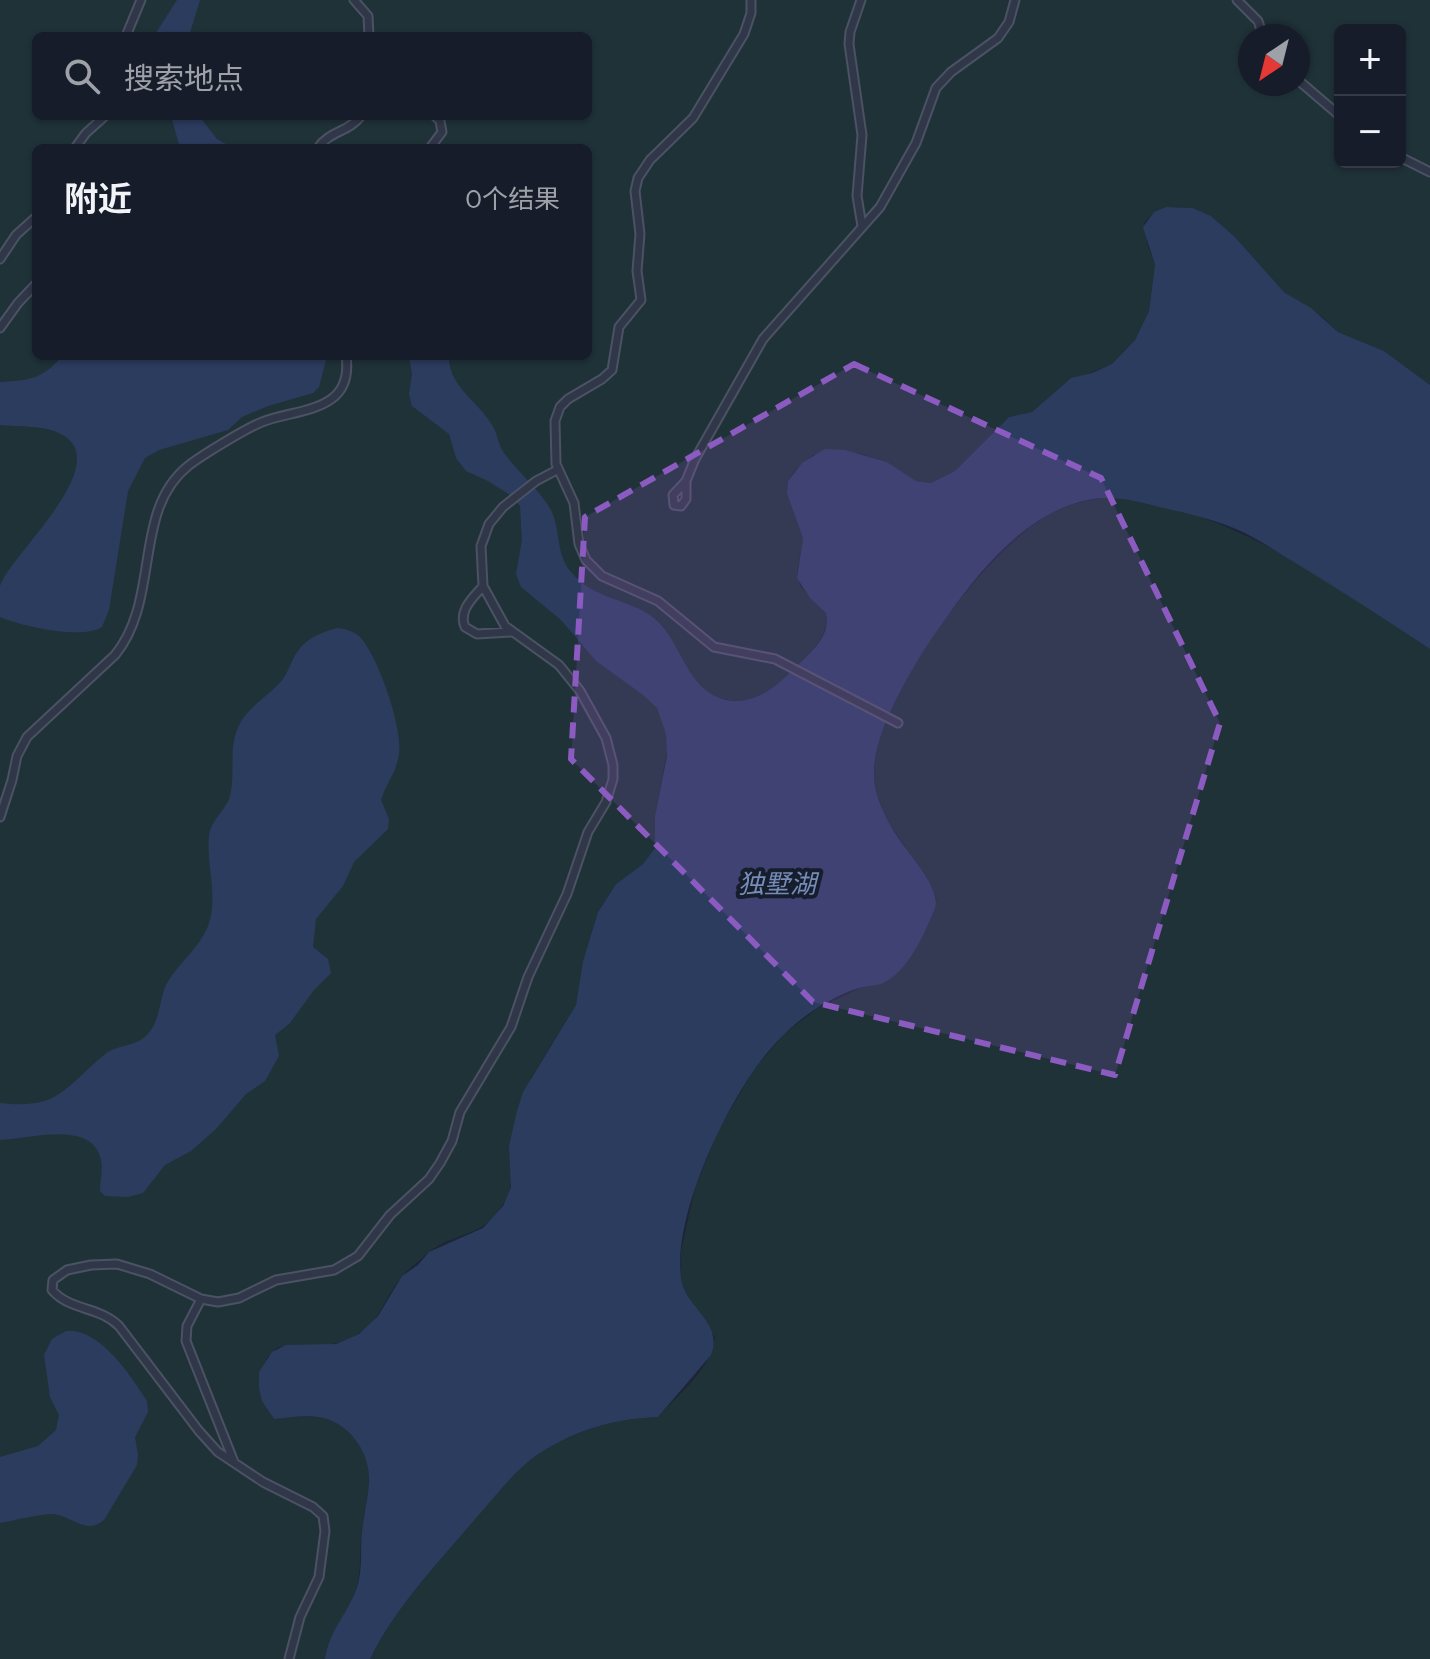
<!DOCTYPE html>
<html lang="zh">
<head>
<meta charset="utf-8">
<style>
	body { margin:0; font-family:Figtree,"Noto Sans SC",sans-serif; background:#232935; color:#f1f3f6 }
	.controls { position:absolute; right:24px; top:24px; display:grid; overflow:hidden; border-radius:12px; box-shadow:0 2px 6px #0004 }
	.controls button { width:72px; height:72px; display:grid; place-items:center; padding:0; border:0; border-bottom:2px solid #353a46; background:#161c29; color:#f1f3f6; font:40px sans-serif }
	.compass { position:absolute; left:1238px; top:24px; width:72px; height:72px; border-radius:50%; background:#161c29; box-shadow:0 2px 6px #0004; rotate:215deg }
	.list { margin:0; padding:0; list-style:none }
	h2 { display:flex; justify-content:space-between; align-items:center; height:104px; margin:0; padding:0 32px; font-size:34px }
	h2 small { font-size:26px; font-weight:400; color:#9ea1a8 }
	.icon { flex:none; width:44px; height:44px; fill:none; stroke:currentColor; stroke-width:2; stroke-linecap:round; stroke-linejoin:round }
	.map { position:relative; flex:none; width:1430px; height:1659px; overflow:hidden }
	.search { position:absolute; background:#161c29; box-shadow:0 2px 6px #0004; left:32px; top:32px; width:560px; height:88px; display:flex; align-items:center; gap:20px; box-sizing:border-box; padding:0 28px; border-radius:12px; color:#9ea1a8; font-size:30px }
	.panel { position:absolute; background:#161c29; box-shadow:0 2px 6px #0004; left:32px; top:144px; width:560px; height:216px; border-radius:12px }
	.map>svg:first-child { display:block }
	.green { fill:#1f3238; fill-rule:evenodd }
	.water { fill:#2c3c5f }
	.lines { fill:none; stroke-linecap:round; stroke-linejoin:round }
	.lane-casing { stroke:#4b5263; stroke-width:11 }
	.lane { stroke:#303748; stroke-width:7 }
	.marked { fill:#8b5bc1; fill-opacity:0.2; stroke:#8b5bc1; stroke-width:6; stroke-dasharray:16 10; stroke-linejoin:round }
	.labels { text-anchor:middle; stroke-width:8; stroke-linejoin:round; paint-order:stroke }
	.water-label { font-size:26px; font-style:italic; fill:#768bb6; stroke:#161d2c }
</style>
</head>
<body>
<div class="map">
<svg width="1430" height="1659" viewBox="0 0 1430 1659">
	<rect width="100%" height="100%" fill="#1d2537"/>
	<path class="green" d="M0,0H1430V385L1384,351L1338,332L1322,317L1285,293L1234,236L1211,216L1193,208L1166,207L1154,212L1144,223L1148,246L1155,265L1149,311L1135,340L1112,364L1065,383L1032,412L1009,417L955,471L931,483L916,481L887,462L859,453L813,455L795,470L788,481L787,494L803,538L797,573L800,586L826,613C833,643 777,690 751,699C741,702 730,701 720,698L668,745L655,816V848L643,864L616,884L598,912L583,961L576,1005L531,1078L509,1193C485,1243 460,1227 428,1253C419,1261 403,1273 397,1283C382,1303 381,1320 356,1335C333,1349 304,1346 278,1347L266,1359L273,1419C289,1418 308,1414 323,1418C349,1424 368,1450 369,1476C369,1495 364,1513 362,1531C359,1552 362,1572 355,1592C347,1614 327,1636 325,1659H0ZM1340,30H1400V162H1340ZM36,36H588V116H36ZM1250,36H1298V84H1250ZM36,148H588V356H36Z
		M1110,497C1228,506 1335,585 1430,649V1659H370C396,1606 439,1562 477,1517C495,1497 514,1471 537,1455C575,1430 612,1419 658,1417C678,1395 711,1369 715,1338L685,1291L680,1277L681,1251L695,1188L718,1131L753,1071L784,1034L818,1008L863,987L937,900C923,858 881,830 875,783C864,710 985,551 1047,516C1067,504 1088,500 1110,497Z"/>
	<path class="water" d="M177,0H200L189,36H154Z
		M171,116H199L217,139L233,148H180Z
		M1166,207L1193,208L1211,216L1234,236L1285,293L1311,308L1338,332L1384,351L1430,385V649C1385,619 1340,590 1294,562C1277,552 1261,541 1243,532C1217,520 1187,513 1159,507C1130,499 1103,493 1073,504C1020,522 980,570 949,614C921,652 875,724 874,771C873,793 884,815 895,833C905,850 942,888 935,908C925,933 908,973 881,984C874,986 866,986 859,988C845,992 832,999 819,1007C781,1030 754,1066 733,1104C708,1148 674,1227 681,1278C685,1308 724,1322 711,1355L658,1417C612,1419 575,1430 537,1455C514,1471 495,1497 477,1517C439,1562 396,1606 370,1659H325C328,1632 349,1612 357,1587C363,1569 360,1550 362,1532C364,1513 369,1495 369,1477C368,1450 349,1424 323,1418C308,1414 289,1418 274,1419L262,1401L259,1388V1372L272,1352L286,1345L336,1344L359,1334L378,1316L402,1276L418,1265L429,1252L483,1228L503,1206L511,1187L509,1146L517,1111L523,1092L576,1005L583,961L598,912L616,884L643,864L655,848V816L667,756L666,734L657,708L643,695L596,661L561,620L521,587L516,574L522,540L520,506L513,497L488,481L466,471L456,458L449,434L412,406L409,394L412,374L409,356H449C448,386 478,401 492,425C498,434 498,445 504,453C518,472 540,490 551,510C561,530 555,553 571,572C595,601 630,598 655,619C682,641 685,690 726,700C756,706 779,684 799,664C813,650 831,635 826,613L810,598L797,578L803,538L787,494L788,481L802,463L825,449L845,450L887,462L916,481L931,483L955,471L1009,417L1032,412L1071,378L1092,373L1112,364L1135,340L1149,311L1155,265L1143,227L1154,212Z
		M62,356H327L319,387L313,393L268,406L242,417L228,430L159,450L145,458L128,491L109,610L102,627C84,640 20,626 0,617C0,608 0,594 0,586C9,556 117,463 61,434C45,425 18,427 0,425V382C29,380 42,380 62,356Z
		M337,628C346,629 354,631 360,637C378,656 403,728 399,754C397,771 386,784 381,800L389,819L388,829L354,862L343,886L316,919L313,947L328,959L331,973L314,990L290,1023L275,1035L279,1056L265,1081L246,1094L216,1129L191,1151L165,1165L143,1193L128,1197L105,1196L100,1191C100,1181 103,1170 101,1160C93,1119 28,1139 0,1140V1103C59,1110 64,1088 104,1055C117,1044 136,1047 147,1035C160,1022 159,1001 166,985C178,963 199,949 208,926C219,897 206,865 209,836C211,820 224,812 229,799C236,778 229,754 236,733C244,707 268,698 283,679C291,667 293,653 305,643C314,635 326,631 337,628Z
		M66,1331C100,1328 130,1375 147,1401L148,1412L135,1437L138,1455L137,1465L104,1520C85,1536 71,1514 51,1514C34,1515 17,1520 0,1523V1457L38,1446L56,1430L59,1415L50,1397L44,1355L52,1339Z"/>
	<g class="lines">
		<g class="lane-casing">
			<path id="lane" d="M354,0L368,16L369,36
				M751,0V13L744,34L693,118L650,160L638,178L635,191L640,234L637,271L641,300L619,327L612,370L602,379L568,399L560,407L555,421L556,464L574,503L579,544L586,560L602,576L658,601L714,647L775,659L898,723
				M861,0L850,32L849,44L862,135L857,196L862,226
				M1237,0L1258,21L1263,36
				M126,36L141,0
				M1298,80L1340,116
				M75,148L86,133L105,116
				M318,148C329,131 349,132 361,116
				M430,148L442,132L440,121L435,116
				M1400,157L1430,172
				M0,259L16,235L36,217
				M0,328L18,303L36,284
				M686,481L673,495L674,505L681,506L686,499V481L695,459L763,339L880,207L916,143L936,88L951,72L998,38L1009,22L1015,0
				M483,586C473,598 458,610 465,627L477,634L511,632
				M0,817L12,780L17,756L27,737L115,655C161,599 132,511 188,466C202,455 245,429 262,422C298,408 354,413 346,356
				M201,1299L187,1326L186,1341L234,1462
				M289,1659L300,1617L319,1577L325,1531L323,1516L313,1507L263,1482L218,1452L199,1431L119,1326C99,1306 70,1311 52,1290L53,1280L67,1270L91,1265L117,1264L150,1274L201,1299L218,1302L239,1298L276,1280L334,1270L358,1256L390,1215L429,1179L440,1163L452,1141L460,1112L511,1027L528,977L567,894L588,832L606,802L613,779V765L606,738L580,691L559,665L505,626L483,586L481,546L489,524L503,507L536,481L557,470"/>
		</g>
		<use href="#lane" class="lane"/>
	</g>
	<path class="marked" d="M854,364L1101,478L1220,723L1115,1075L813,1002L571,759L585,517Z"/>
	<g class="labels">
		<g class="water-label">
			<text x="777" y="893">独墅湖</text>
		</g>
	</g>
</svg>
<div class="controls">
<button>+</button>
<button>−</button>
</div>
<svg class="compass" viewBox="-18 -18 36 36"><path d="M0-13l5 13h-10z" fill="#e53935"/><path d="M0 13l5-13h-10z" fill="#9ea1a8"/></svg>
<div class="search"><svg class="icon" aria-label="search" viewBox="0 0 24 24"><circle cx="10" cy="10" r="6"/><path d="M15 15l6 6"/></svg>搜索地点</div>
<section class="panel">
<h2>附近<small>0个结果</small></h2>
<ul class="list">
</ul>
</section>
</div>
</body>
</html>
